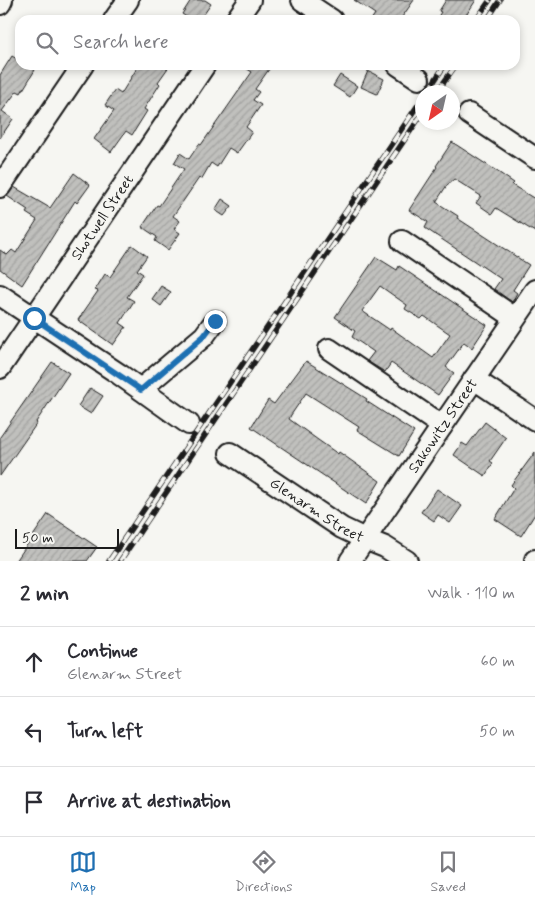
<!DOCTYPE html>
<html lang="en">
<head>
<meta charset="utf-8">
<style>
	body { margin:0; font-family:Mynerve,sans-serif; background:#f2f2f3; color:#2b2b33 }
	.compass { position:absolute; left:415px; top:85px; width:45px; height:45px; border-radius:50%; background:#fff; box-shadow:0 2px 8px #0003; rotate:214deg }
	.scale { position:absolute; left:15px; bottom:12px; width:104px; box-sizing:border-box; padding-left:5px; border:2px solid #1c1c1c; border-top:0; font-size:14px; line-height:18px; white-space:nowrap; color:#1c1c1c; -webkit-text-stroke:4px #f6f6f2; paint-order:stroke }
	.stop { position:absolute; width:15px; height:15px; margin:-11px; border:4px solid #1f6fb2; border-radius:50%; background:#fff }
	.stop.end { background:#1f6fb2; border-color:#fff; box-shadow:0 1px 5px #0008 }
	.list { margin:0; padding:0; list-style:none }
	h2 { display:flex; justify-content:space-between; align-items:center; height:65px; margin:0; padding:0 20px; font-size:21px }
	h2 small { font-size:16px; font-weight:400; color:#7c7c81 }
	.list li { display:grid; grid-template-columns:32px 1fr auto; gap:15px; align-items:center; box-sizing:border-box; height:70px; padding:0 20px; border-top:1px solid #e1e1e2 }
	.list b { display:block; font-size:19px; white-space:nowrap }
	.list p { margin:0; font-size:16px; white-space:nowrap; color:#7c7c81 }
	.list em { font-size:16px; font-style:normal; color:#7c7c81 }
	.icon { flex:none; width:28px; height:28px; fill:none; stroke:currentColor; stroke-width:2; stroke-linecap:round; stroke-linejoin:round }
	.map { position:relative; flex:none; width:535px; height:561px; overflow:hidden }
	.search { position:absolute; background:#fff; box-shadow:0 2px 8px #0003; left:15px; right:15px; top:15px; height:55px; display:flex; align-items:center; gap:12px; box-sizing:border-box; padding:0 18px; border-radius:15px; color:#7c7c81; font-size:19px }
	.sheet { height:275px; background:#fff }
	nav { display:flex; justify-content:space-around; align-items:center; box-sizing:border-box; height:70px; border-top:1px solid #e1e1e2; background:#fff; font-size:14px; color:#7c7c81 }
	nav a { display:grid; justify-items:center; gap:2px }
	nav .on { color:#1f6fb2 }
	.map>svg:first-child { display:block }
	.building { fill:url(#building-hatch); stroke:#1c1c1c; fill-rule:evenodd }
	.lines { fill:none; stroke-linecap:round; stroke-linejoin:round }
	.minor-casing { stroke:#1c1c1c; stroke-width:24 }
	.minor { stroke:#f6f6f2; stroke-width:20 }
	.rail-casing { stroke:#1c1c1c; stroke-width:5.5 }
	.rail { stroke:#f6f6f2; stroke-width:4; stroke-dasharray:11; stroke-linecap:butt }
	.route { stroke:#1f6fb2; stroke-width:6 }
	.labels { text-anchor:middle; stroke-width:4; stroke-linejoin:round; paint-order:stroke }
	.street-label { font-size:15px; fill:#1c1c1c; stroke:#f6f6f2 }
</style>
</head>
<body>
<div class="map">
<svg width="535" height="561" viewBox="0 0 535 561">
	<defs>
		<pattern id="building-hatch" width="6" height="6" patternUnits="userSpaceOnUse" patternTransform="scale(1.25)"><rect width="6" height="6" fill="#c0c0bd"/><path d="M-1 1l2-2M0 6l6-6M5 7l2-2" fill="none" stroke="#a4a4a2"/></pattern>
	</defs>
	<rect width="100%" height="100%" fill="#f6f6f2"/>
	<filter id="ink" filterUnits="userSpaceOnUse"><feTurbulence type="fractalNoise" baseFrequency=".02" numOctaves="2"/><feDisplacementMap in="SourceGraphic" scale="10" xChannelSelector="R" yChannelSelector="G"/><feConvolveMatrix kernelMatrix="1 2 1 2 8 2 1 2 1" color-interpolation-filters="sRGB"/></filter>
	<g filter="url(#ink)">
		<path class="building" d="M191,0H205L211,4L200,20H191L182,14Z
			M354,0H414L400,20H371L375,14Z
			M446,0H476L463,20H436L441,12L439,11Z
			M12,56L20,61V65H26L35,70L21,93L17,91L2,111L13,119L0,138V75Z
			M139,65H170L158,82L160,84L144,109L147,111L132,135L126,131L111,152L94,139L114,111L105,105L115,90L121,94Z
			M241,65H272L255,89L259,92L253,100L261,105L246,127L252,132L237,153L229,148L217,167L211,163L201,180L199,178L173,216L180,221L174,229L180,233L168,250L155,241L157,237L142,227L157,205L159,206L184,169L174,163L180,153L189,159L199,144L201,145L252,72Z
			M368,71L384,79L377,94L361,87Z
			M340,75L357,86L350,97L333,86Z
			M452,142L498,172L514,183L512,185L535,199V232L496,208L492,214L476,203L481,196L454,179L447,185L436,202L458,216L457,218L529,265L513,290L517,293L512,302L494,289L501,279L425,228L428,222L409,210L437,167L436,166Z
			M74,173L90,185L77,203L75,201L22,285L0,269V250L7,255L12,250L16,253L37,220L26,213L28,210L7,196L14,187L50,208Z
			M222,199L232,206L224,216L215,210Z
			M132,245L147,256L137,270L143,274L127,297L134,301L120,323L126,327L113,345L78,320L98,291L95,290L105,274L110,277Z
			M376,257L397,270L399,266L487,325L472,348L464,342L446,367L454,373L438,395L391,363L385,372L367,361L374,352L352,337L355,331L335,317ZM380,286L407,305L405,309L421,319L424,316L450,334L433,358L391,328L390,330L362,311Z
			M161,286L171,292L161,306L152,299Z
			M306,361L367,399L366,401L414,432L399,456L357,430L359,427L306,393L291,415L289,419L318,440L338,454L339,452L380,481L366,504L251,427L268,400L274,404Z
			M52,362L69,373L36,422L37,423L0,476V437Z
			M90,388L103,396L91,414L78,406Z
			M485,422L506,438L490,461L493,463L485,476L454,455L462,443L467,446Z
			M535,452V514L521,536L495,519L514,488L511,485Z
			M437,489L462,506L450,523L438,515L434,521L421,512Z
			M48,514L97,547L87,561H16Z"/>
		<g class="lines">
			<g class="minor-casing">
				<g id="minor">
					<path d="M302,0L332,20"/>
					<path d="M0,4L2,0"/>
					<path d="M114,20L128,0"/>
					<path d="M236,20L250,0"/>
					<path d="M398,65L419,79"/>
					<path d="M469,114L535,158"/>
					<path d="M0,187L83,65"/>
					<path d="M402,241L515,318"/>
					<path d="M0,295L119,374L189,424"/>
					<path d="M329,349L442,426"/>
					<path id="s1" d="M0,368L205,65"/>
					<path d="M474,379L535,420"/>
					<path d="M141,389L204,336L215,321"/>
					<path id="s2" d="M230,453L342,528L365,539L385,547L407,561"/>
					<path id="s3" d="M350,561L535,290"/>
					<path d="M535,561V560"/>
				</g>
			</g>
			<use href="#minor" class="minor"/>
			<g class="rail-casing">
				<path id="rail" d="M476,20L490,0
					M487,20L500,0
					M427,92L445,65
					M437,92L456,65
					M109,561L422,99
					M120,561L422,114"/>
			</g>
			<use href="#rail" class="rail"/>
		</g>
	</g>
	<g class="lines" filter="url(#ink)">
		<path class="route" d="M34,318L141,390L204,336L215,321"/>
	</g>
	<g class="labels">
		<g class="street-label">
			<text dy="5" stroke="none"><textPath href="#s1" startOffset="182">Shotwell Street</textPath></text>
			<text dy="5" stroke="none"><textPath href="#s3" startOffset="164">Sakowitz Street</textPath></text>
			<text dy="5" stroke="none"><textPath href="#s2" startOffset="104">Glenarm Street</textPath></text>
		</g>
	</g>
</svg>
<svg class="compass" viewBox="-18 -18 36 36"><path d="M0-13l5 13h-10z" fill="#e53935"/><path d="M0 13l5-13h-10z" fill="#7c7c81"/></svg>
<div class="scale">50 m</div>
<div class="stop" style="left:34px;top:318px"></div>
<div class="stop end" style="left:215px;top:321px"></div>
<div class="search"><svg class="icon" aria-label="search" viewBox="0 0 24 24"><circle cx="10" cy="10" r="6"/><path d="M15 15l6 6"/></svg>Search here</div>
</div>
<section class="sheet">
<h2>2 min<small>Walk · 110 m</small></h2>
<ul class="list">
<li><svg class="icon" aria-label="ahead" viewBox="0 0 24 24"><path d="M12 20V5M6 11l6-6 6 6"/></svg><div><b>Continue</b><p>Glenarm Street</p></div><em>60 m</em></li>
<li><svg class="icon" aria-label="left" viewBox="0 0 24 24"><path d="M17 20v-9H6M10 6l-5 5 5 5"/></svg><div><b>Turn left</b></div><em>50 m</em></li>
<li><svg class="icon" aria-label="arrive" viewBox="0 0 24 24"><path d="M6 21V4h12l-3 4 3 4H6"/></svg><div><b>Arrive at destination</b></div></li>
</ul>
</section>
<nav>
<a class="on"><svg class="icon" aria-label="map" viewBox="0 0 24 24"><path d="M3 6l6-2 6 2 6-2v14l-6 2-6-2-6 2zM9 4v14M15 6v14"/></svg>Map</a>
<a><svg class="icon" aria-label="directions" viewBox="0 0 24 24"><path d="M12 3l9 9-9 9-9-9zM9 14v-3h6M13 9l2 2-2 2"/></svg>Directions</a>
<a><svg class="icon" aria-label="saved" viewBox="0 0 24 24"><path d="M7 4h10v16l-5-4-5 4z"/></svg>Saved</a>
</nav>
</body>
</html>
